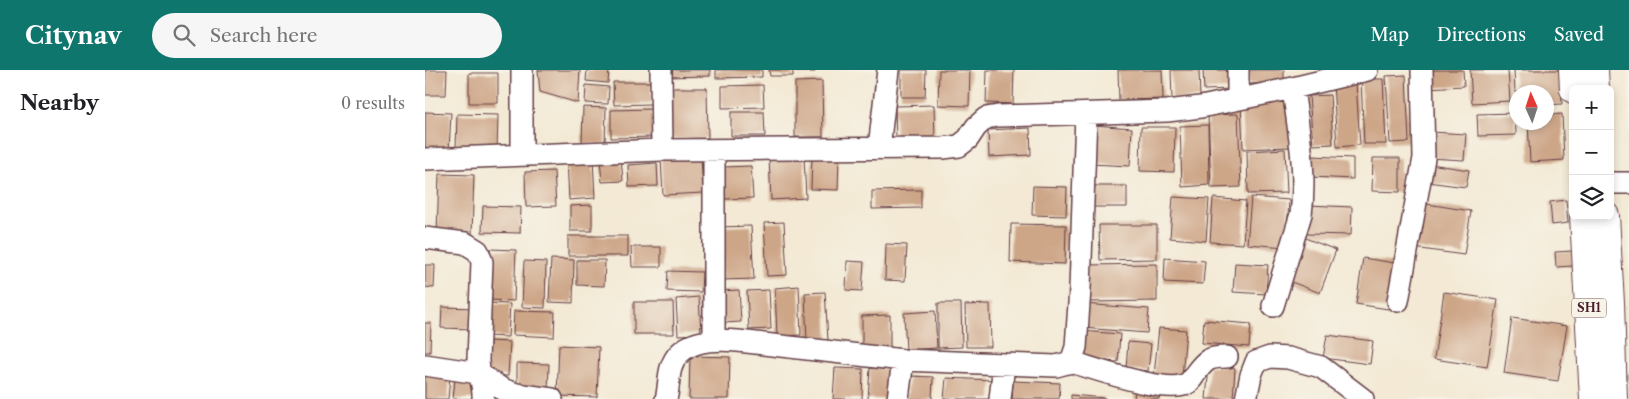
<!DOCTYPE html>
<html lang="en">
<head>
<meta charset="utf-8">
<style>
	body { margin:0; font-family:"Libre Caslon Text",serif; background:#f6f6f6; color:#202124 }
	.controls { position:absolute; right:15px; top:15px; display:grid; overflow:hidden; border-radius:8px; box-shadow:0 2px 8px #0003 }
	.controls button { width:45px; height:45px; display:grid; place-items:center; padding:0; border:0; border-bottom:1px solid #e0e0e0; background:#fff; color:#202124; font:25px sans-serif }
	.compass { position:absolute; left:1084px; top:15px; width:45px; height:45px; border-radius:50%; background:#fff; box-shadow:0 2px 8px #0003; rotate:357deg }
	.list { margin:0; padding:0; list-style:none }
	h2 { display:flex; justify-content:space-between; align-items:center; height:65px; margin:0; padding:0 20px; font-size:21px }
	h2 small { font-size:16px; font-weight:400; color:#757577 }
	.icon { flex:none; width:28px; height:28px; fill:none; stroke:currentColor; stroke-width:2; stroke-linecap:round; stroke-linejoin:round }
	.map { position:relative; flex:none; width:1204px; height:329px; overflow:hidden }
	header { display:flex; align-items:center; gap:30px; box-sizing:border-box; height:70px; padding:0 25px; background:#0f766e; color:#fff }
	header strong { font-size:24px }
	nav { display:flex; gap:28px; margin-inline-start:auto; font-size:18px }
	.search { width:350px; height:45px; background:#f6f6f6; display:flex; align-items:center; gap:12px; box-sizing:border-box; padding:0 18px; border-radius:28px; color:#757577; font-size:19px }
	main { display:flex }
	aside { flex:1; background:#fff }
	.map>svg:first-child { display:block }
	.building { fill:#cda587 }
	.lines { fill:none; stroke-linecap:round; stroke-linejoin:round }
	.minor-casing { stroke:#633d44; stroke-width:24 }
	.major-casing { stroke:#633d44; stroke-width:30 }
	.minor { stroke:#fff; stroke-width:21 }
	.major { stroke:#fff; stroke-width:28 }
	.labels { text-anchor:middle; stroke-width:4; stroke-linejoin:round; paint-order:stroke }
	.shield { fill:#f7f3e8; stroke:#7e5f64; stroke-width:1 }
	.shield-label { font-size:12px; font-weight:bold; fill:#4a1f2b }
</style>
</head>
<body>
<header>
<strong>Citynav</strong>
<div class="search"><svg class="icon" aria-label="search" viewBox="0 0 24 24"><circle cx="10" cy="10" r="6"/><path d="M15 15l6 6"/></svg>Search here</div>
<nav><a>Map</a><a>Directions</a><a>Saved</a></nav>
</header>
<main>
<aside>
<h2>Nearby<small>0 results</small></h2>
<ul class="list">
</ul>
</aside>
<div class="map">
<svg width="1204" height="329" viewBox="0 0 1204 329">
	<rect width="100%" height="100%" fill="#f7f3e8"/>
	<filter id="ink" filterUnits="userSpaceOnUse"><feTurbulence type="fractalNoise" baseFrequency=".02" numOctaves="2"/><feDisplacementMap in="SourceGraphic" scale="10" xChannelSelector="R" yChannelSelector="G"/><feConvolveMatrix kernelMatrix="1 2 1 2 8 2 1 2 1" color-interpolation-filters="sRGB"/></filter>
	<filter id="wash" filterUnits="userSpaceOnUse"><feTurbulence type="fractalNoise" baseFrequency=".0096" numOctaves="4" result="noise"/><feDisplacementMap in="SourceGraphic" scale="20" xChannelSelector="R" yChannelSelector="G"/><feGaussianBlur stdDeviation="1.12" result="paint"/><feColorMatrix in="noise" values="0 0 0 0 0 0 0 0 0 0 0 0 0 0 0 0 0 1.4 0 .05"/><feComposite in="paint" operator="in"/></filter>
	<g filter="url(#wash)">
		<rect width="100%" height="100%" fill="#f3e9d4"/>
		<g id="blocks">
			<path class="building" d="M0,0H22L21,25H0Z
				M113,0H155L153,33L115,22Z
				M162,0H184L183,13L161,11Z
				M241,0H285V6L241,7Z
				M291,0H337V7L291,8Z
				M344,0H368V6H345Z
				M372,0H390V2H372Z
				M476,0H501L500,27H476Z
				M514,0H545L544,36L513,35Z
				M562,0H589L588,34L561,33Z
				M693,0H737L738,29L694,30Z
				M746,0H774L775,28L747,29Z
				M778,0H806L807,19L779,20Z
				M824,0H859V13L824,14Z
				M1001,0H1038L1039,16L1002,18Z
				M1045,0H1083L1085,31L1047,33Z
				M1089,0H1135L1137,34L1122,35V22H1090Z
				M44,3H73V33H44Z
				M981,5L984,72L965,73L961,6Z
				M936,9H958L961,74H939Z
				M397,11L398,67H370V12Z
				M188,12H226V34L189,35Z
				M931,12L935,75L912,77L908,13Z
				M161,15L184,17L183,34L160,33Z
				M338,15L339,37L297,38V16Z
				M242,18H282L283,68L242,69Z
				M905,25L908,74L888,75L884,26Z
				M863,31L865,77L818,79L816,33Z
				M509,35L510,69L471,70L470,36Z
				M158,37L181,38L180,74L157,73Z
				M228,39L229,67L186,68V40Z
				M0,42L26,43L24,80L0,79Z
				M306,42H339L340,66H306Z
				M1090,43L1091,65L1053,66L1052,44Z
				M32,44L73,45L72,80L31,78Z
				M813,44L816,117L786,118L783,45Z
				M1137,44L1139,90L1105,92L1103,52H1122V45Z
				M667,55L707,58L705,96L665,94Z
				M783,55L784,115L757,117L755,56Z
				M716,57H750L749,102L715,101Z
				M605,58L606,85L564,87L563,60Z
				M1006,62L1041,64L1039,90L1004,88Z
				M860,79L862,123L823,124L822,81Z
				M379,86L381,128L346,130L344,88Z
				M387,86L414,87L413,120L386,119Z
				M887,86L928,88V109L886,107Z
				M276,87L278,123L238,125L236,89Z
				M168,88L170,128L144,130L142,89Z
				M196,88L198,111L177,112L175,89Z
				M948,88H975V122L947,121Z
				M232,93L233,116L204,117L203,95Z
				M1005,94L1044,100L1041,117L1002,112Z
				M326,96L328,128L300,129L298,97Z
				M129,101L131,136L101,137L100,102Z
				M14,104L49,105L47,164L12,163Z
				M608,116L642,117L641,146L607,145Z
				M662,116H702V137H662Z
				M496,120V138L447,139V121Z
				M748,127L784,129L781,171L745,168Z
				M826,127L864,130L861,177L822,174Z
				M788,128L821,131L818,174L785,172Z
				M1141,130L1143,153L1127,155L1125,132Z
				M996,133L1046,141L1039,185L989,178Z
				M167,135V161H145V136Z
				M883,135L927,137L926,165L882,164Z
				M58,136L96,137L95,163L57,162Z
				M359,152L362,205L342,206L339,153Z
				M586,154L641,155L640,194L585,192Z
				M674,155H732V189L675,190Z
				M326,156L329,209L297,210L294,157Z
				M143,166H203V186H143Z
				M880,168L911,180L895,223L864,211Z
				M461,174L482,175L480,211L460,210Z
				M206,177H236V197H207Z
				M65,179L91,180L89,231L63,230Z
				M1147,181L1148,196L1131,197L1130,182Z
				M740,188L780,191L778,214L739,212Z
				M938,188L970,193L963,239L931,234Z
				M126,189L149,190L148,233L124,232Z
				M152,190H180L179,216L152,215Z
				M99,191L121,192L120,238L97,237Z
				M422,191L439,192L437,221L421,220Z
				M810,193L843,195L841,224L808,222Z
				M732,194V231L661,232V195Z
				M0,195H10L9,218L0,217Z
				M243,201L277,202L276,222L242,221Z
				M374,216L376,265L352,266L350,218Z
				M314,220L316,252L298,253L296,221Z
				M344,220L346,259L324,260L322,221Z
				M400,222L403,270L382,271L380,223Z
				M1019,222L1073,230L1062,297L1009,289Z
				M274,227L276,264L253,265L251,229Z
				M209,232H248L249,264H209Z
				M63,233L85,234L83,267L62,266Z
				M513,233H536L537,277L513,278Z
				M565,234L566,277H541L540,235Z
				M658,234L724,239L722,263L657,258Z
				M17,237L50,238L49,259L16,258Z
				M89,241L130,242L129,267L88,265Z
				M510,241L512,278L481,280L479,243Z
				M465,245V281H437V246Z
				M1087,248L1142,256L1133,311L1079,303Z
				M779,250L826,254L824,277L777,273Z
				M0,253H6L5,282H0Z
				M734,258L761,260L757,307L729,305Z
				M656,261L695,264L693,292L653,289Z
				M902,265L948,271L945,294L898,288Z
				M63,271L85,272L83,306L62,305Z
				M703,272L726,274L723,301L701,299Z
				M134,275L174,277L172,327L132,326Z
				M265,286L305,287L304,329H264Z
				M92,293L124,294L123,321L92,320Z
				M784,296L810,298L808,329H781Z
				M410,298L438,299L437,329H408Z
				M445,298L469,300L467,329H443Z
				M0,304L25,306L23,329H0Z
				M484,306L508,307L507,329H482Z
				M521,308L567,310L566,329H519Z
				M30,310L53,312L52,329H28Z
				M588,311L635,313L634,329H587Z
				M710,320L735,323L734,329H709Z
				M646,325L680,328V329H646Z"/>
		</g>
	</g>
	<g filter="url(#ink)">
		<use href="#blocks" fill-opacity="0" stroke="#633d44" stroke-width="1"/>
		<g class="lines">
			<g class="minor-casing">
				<path id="minor" d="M236,0L237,80L518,78L534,76L543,69L551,57L561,48L573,46L742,41L776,37L868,18L942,0
					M813,0V29
					M454,78L463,0
					M289,80V269
					M97,85V0
					M0,89L237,80
					M1185,113H1204
					M0,168L40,173L53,181L57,192L53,289C53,303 59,316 58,329
					M973,231L999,88L997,0
					M848,236L876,144C882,103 873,59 868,18
					M646,292C669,298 744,326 763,313C766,311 768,307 770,304C781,289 784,287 802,287
					M0,295L53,303L77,319L91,324L127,329
					M241,329C244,319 243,308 246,298C255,269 288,269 313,271L478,290L631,296L646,292L651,277L655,219L661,44
					M473,329L478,290
					M575,329L579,294
					M821,329L826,305L831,292L845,287L863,288L896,297L938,329"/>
			</g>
			<g class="major-casing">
				<path id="major" d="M1148,0L1149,19
					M1169,0L1170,19
					M1159,146L1169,329
					M1180,146L1185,233L1188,329"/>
			</g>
			<use href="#minor" class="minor"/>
			<use href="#major" class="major"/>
		</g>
	</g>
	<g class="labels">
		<rect class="shield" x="1146.5" y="228.5" width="35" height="19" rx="4"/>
		<g class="shield-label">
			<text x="1164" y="242">SH1</text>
		</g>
	</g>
</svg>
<div class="controls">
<button>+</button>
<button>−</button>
<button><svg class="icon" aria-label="layers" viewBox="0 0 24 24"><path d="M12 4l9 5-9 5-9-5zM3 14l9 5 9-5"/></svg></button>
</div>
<svg class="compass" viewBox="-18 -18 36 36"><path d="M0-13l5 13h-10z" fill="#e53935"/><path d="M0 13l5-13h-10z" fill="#757577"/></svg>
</div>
</main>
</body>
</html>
